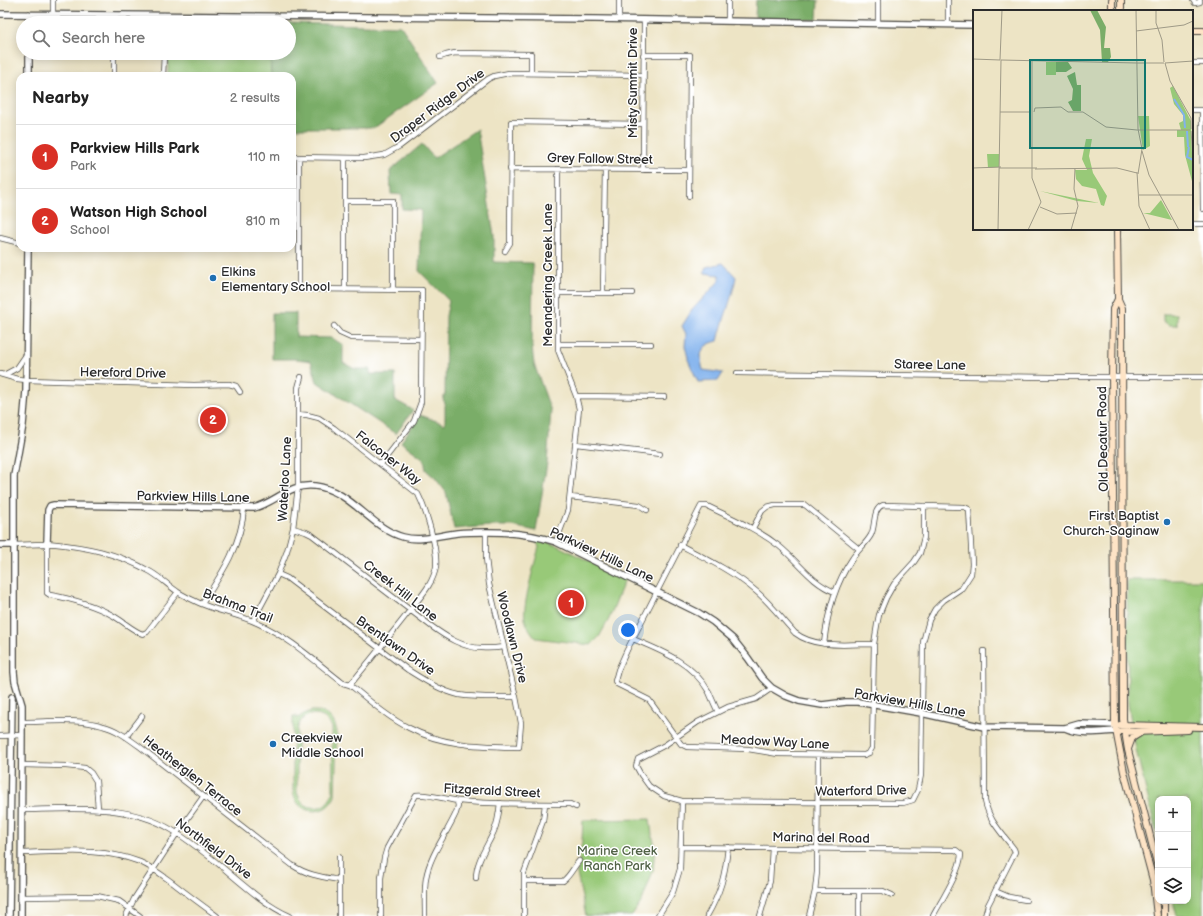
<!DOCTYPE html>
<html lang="en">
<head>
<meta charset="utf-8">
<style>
	body { margin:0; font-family:"Balsamiq Sans",sans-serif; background:#f2f2f2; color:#222 }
	.controls { position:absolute; right:12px; bottom:12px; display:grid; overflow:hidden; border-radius:8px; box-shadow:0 2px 10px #0003 }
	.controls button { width:36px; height:36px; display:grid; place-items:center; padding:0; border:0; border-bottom:1px solid #e0e0e0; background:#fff; color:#222; font:20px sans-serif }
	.you { position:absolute; left:628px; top:630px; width:14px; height:14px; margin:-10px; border:3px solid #fff; border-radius:50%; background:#1a73e8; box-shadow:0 0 0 6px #1a73e833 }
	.badge { display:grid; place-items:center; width:26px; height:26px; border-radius:50%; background:#d93025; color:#fff; font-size:13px; font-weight:700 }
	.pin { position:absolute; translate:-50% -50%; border:2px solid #fff; box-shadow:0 1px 4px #0006 }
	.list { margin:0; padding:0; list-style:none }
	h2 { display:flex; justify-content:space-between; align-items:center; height:52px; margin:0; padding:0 16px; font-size:17px }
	h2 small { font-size:13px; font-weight:400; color:#767676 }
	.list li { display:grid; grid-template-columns:26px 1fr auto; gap:12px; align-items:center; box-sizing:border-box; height:64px; padding:0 16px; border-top:1px solid #e0e0e0 }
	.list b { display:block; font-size:15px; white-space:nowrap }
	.list p { margin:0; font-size:13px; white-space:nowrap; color:#767676 }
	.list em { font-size:13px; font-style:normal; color:#767676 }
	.icon { flex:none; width:22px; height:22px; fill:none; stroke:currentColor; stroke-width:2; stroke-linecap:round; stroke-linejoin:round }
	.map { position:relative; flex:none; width:1203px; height:916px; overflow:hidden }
	.search { position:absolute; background:#fff; box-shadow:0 2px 10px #0003; left:16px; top:16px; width:280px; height:44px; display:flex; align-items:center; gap:10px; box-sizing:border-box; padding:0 14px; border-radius:22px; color:#767676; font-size:15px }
	.panel { position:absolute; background:#fff; box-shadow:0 2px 10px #0003; left:16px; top:72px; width:280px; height:180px; border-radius:12px }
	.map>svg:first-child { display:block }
	.green { fill:#98c978; stroke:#627a52; fill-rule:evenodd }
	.forest { fill:#7aad68; stroke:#526c4a }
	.water { fill:#82b2ed; stroke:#566e8c }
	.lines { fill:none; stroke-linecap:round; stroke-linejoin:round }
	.minor-casing { stroke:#484742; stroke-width:6 }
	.tertiary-casing { stroke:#484742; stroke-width:8 }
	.secondary-casing { stroke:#484742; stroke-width:8 }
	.minor { stroke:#fff; stroke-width:4.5 }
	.tertiary { stroke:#fff; stroke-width:5.5 }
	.secondary { stroke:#fee4c6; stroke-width:6 }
	.poi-dot { fill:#1f6fb2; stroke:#fff; stroke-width:1.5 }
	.labels { text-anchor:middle; stroke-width:3; stroke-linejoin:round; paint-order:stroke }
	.street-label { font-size:13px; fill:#2b2b2b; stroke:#fff }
	.poi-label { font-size:13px; fill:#2b2b2b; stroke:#fff; text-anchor:start }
	.park-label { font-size:13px; fill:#516246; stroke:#fff }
	.inset-river { fill:none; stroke:#82b2ed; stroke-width:2 }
	.inset-road { fill:none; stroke:#9f9a87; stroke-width:1 }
	.view { fill:#0f766e; fill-opacity:0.15; stroke:#0f766e; stroke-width:2 }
	.inset-edge { fill:none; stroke:#2b2b2b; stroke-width:2 }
</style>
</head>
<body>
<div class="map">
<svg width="1203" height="916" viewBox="0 0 1203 916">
	<rect width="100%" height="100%" fill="#fff"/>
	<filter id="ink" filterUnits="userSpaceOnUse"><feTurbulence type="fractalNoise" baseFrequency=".025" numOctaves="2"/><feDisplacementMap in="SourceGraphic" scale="8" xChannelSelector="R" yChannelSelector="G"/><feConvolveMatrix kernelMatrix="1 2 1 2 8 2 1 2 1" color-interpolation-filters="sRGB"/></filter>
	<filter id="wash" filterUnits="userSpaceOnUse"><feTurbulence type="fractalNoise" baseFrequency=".012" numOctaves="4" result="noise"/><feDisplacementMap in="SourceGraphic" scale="16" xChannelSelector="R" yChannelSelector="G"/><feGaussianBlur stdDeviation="0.9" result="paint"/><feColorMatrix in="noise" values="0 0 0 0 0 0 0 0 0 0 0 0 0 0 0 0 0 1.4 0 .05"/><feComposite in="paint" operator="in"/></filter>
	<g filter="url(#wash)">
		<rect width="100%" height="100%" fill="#ede4c5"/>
		<path class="green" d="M168,53H270L271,76H168Z
			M1163,314H1177V325H1169L1163,321Z
			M538,539L558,546L625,579L609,619L599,637L591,645L536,638C531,632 527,627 525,619C522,607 535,562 539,547L536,540Z
			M1127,580H1203V916H1177L1173,901H1188V799H1158V839L1136,750L1128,704Z
			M311,711C325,710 335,718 337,732L335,796C326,819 294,814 293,790V716H297V719L302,715ZM315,714L325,718L332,727L333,790C330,812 303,814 297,792V732C298,721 304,715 315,714Z
			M650,819L652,835L655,845L653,871L642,901L632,916H586L577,874L582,841L583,820Z"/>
		<path class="forest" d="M756,0H818L817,20L761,19L755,17Z
			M289,23L401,26L438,83L374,128H292V76H271L270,53H289Z
			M477,129L494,236V262L533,263L532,347L534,364L551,411L547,463L536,531L512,526H490L454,529L446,492L435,478L426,470L424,459L401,442L420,415L445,424V403L443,399L445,394L446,316L449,301L419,271L421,210L402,209V195L391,194L390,171L422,144L434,158Z
			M272,313H296V337L332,338L343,345V363L355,369H370V374H395V400L413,410L396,434L317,382L311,361L296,359H272Z"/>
		<path class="water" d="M723,263L736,277C732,299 723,319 718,341C700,345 699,354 703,370L723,373L718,381L698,382L689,362L685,346L686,334L682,326L692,310L720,280L719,275L704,273L706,267Z"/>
	</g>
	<g filter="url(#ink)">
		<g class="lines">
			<g class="minor-casing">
				<path id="minor" d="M619,0V19
					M728,0V21
					M878,0V23
					M1193,0L1195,3L1200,2V0
					M53,15V0
					M114,15V23
					M164,23V15
					M948,24V0
					M114,53V76
					M643,55H690L689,196
					M440,57L446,55L455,53L531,54V73
					M1192,63H1203
					M163,76L164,53
					M1192,110H1203
					M1202,110L1203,209
					M292,157L364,158L384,155L400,146L488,79L494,76L509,73L643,75
					M299,157V289L422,290L421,402L414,421L381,464
					M510,169L689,170
					M643,170L644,20
					M345,201H393V290
					M1192,224H1203
					M0,238L20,243
					M505,251L510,243L511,122L643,124
					M345,290V158
					M557,293H632
					M603,293L605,169
					M334,326L340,333L351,338L421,339
					M558,344H651
					M737,373L1051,377H1203
					M0,374L17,379L27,380L194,385L229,384L236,386L240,392
					M4,375L17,368L26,355
					M576,396L664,397
					M298,414L307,415L319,418L334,428L418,494C426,510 438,549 436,567C433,584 421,596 411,609C391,635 370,660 350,685
					M576,444L660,454
					M570,497L639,505L647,510
					M293,528L306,532L312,535L431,626C446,637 463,648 482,648C489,649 497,648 504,647
					M753,528L762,511L767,507L775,505H805L859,549
					M556,542L568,510L579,409L576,396L558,350V169
					M47,543V593L50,595C72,599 92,604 112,615C120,619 136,633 143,634L147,632L178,592
					M14,545L44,544L47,543C86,547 116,552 151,572C161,578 169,586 178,592C184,596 191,599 197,602C216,611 237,614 257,623C289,637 316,662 343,683L350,685C369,700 387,717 409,728C443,746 481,746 519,747L521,723L516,697L489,584L486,558V532
					M680,545C707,559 734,572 757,592C771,604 782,619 795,633C816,649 848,644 874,644
					M278,574L287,578L408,670C424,680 441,691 459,695C478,698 497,697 516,697
					M835,592C811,583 799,562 779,546C757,529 732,518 707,506H701L627,650L618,670L615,681L617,684L649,700L681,744L687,747L748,749L778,754L864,755L869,753L872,748L874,644L877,625L879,615L886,598L894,584L914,562L920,553L924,537V506
					M202,604C221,575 242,544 244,508
					M253,621L278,574L287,551L293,528L298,487V388L301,377
					M633,639C662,651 693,663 709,692C712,699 715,706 718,712
					M984,651L985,801C989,821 1002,833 1014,849L1015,852L988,905L985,916
					M772,688L756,699L728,707L698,722L665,745L638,759L636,766L641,775L649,786L664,796L682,801L903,803L913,800L918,790L921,775L923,642L929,620L935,609L944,600L962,588L971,574L972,564L969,509L964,507L883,505C872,509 876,525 871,535C866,544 857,551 852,559C835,584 827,614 824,644
					M22,722C49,722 78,718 103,726C116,729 128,738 139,746L292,865C307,875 322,877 339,880
					M0,736L22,735
					M126,737L142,716
					M22,765L66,766L85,768L91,773L96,781L98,809
					M22,810C72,809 127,803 172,830C187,839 202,851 216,862C238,880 264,905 290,916
					M681,847L956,850L961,854C961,870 941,901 933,916
					M22,853C60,852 103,847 140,862C152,867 162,875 173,883C187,894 202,905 217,916
					M339,857V916
					M476,878C476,861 487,847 494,831C498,822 499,813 500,803
					M524,881H563C570,876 573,868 579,861
					M815,891H883L892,895
					M859,891V916
					M995,891L1009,897L1026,900
					M21,897L97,896L119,901L140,916
					M126,916L134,899L177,833L203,797
					M381,916V878L384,858L387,848L416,795C426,793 448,800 459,801C496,805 533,803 570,804L576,807
					M425,916C425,904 424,891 426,878C430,855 446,835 456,813L458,806L457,801
					M524,916V873L543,821L545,804
					M658,916L673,892L680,869L682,801
					M707,916C721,892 725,875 728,847
					M760,916L770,881L772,848
					M809,916L815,891L817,872L818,755"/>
			</g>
			<g class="tertiary-casing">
				<path id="tertiary" d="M0,14L595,19L974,25
					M29,23V14
					M29,76V53
					M47,543L48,510L50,506L54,505L254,508C277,502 289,483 315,486C351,490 370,528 403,537C422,542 439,535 457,533C467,532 478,532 488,532C512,532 533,534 556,542L699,613L713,622L733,639L748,658L762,678L772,688L786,696L799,701L822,705L846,702H858L921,713L984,727L1065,728L1079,724L1115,725
					M0,545H14
					M1065,728C1080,735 1100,732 1116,731
					M9,916L12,697
					M21,916L22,722V705L15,682L14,672V476L23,425L26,391L28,248"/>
			</g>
			<g class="secondary-casing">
				<path id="secondary" d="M1112,0V11
					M1121,0V11
					M1192,31H1203
					M1117,229L1118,299L1122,308L1123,719L1128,750L1158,867
					M1118,299L1113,309L1112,376L1115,725L1124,772L1153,880L1157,916
					M1120,725L1203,727
					M1121,731L1135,732L1188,730
					M1128,749L1132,738L1140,733
					M1164,901V916"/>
			</g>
			<use href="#minor" class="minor"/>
			<use href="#tertiary" class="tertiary"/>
			<use href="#secondary" class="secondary"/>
		</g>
	</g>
	<g class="poi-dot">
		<circle cx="213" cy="278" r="4"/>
		<circle cx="1167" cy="522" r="4"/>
		<circle cx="273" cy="744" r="4"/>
	</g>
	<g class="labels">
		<g class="street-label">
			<text transform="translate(632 83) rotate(-90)" y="5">Misty Summit Drive</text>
			<text transform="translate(437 105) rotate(-37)" y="5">Draper Ridge Drive</text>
			<text transform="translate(600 158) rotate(1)" y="5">Grey Fallow Street</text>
			<text transform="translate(547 275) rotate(-90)" y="5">Meandering Creek Lane</text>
			<text transform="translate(930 364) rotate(1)" y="5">Staree Lane</text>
			<text transform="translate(123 372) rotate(1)" y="5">Hereford Drive</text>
			<text transform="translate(1102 439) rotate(-91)" y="5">Old Decatur Road</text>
			<text transform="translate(389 457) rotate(38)" y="5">Falconer Way</text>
			<text transform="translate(284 479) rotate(-87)" y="5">Waterloo Lane</text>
			<text transform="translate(193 496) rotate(1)" y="5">Parkview Hills Lane</text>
			<text transform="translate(602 554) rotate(25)" y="5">Parkview Hills Lane</text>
			<text transform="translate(401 590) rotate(38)" y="5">Creek Hill Lane</text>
			<text transform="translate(238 605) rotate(21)" y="5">Brahma Trail</text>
			<text transform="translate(513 637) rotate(76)" y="5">Woodlawn Drive</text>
			<text transform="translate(396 645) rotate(35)" y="5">Brentlawn Drive</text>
			<text transform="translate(910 702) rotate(10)" y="5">Parkview Hills Lane</text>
			<text transform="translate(775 741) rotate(3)" y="5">Meadow Way Lane</text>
			<text transform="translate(193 775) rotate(38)" y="5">Heatherglen Terrace</text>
			<text transform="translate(492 790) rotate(3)" y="5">Fitzgerald Street</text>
			<text transform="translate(861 790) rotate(-1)" y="5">Waterford Drive</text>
			<text transform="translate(821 837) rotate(1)" y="5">Marina del Road</text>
			<text transform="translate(214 848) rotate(37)" y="5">Northfield Drive</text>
		</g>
		<g class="poi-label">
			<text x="221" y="276">Elkins<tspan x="221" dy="15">Elementary School</tspan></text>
			<text x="1159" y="520" text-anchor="end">First Baptist<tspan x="1159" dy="15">Church-Saginaw</tspan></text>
			<text x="281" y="742">Creekview<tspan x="281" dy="15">Middle School</tspan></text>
		</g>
		<g class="park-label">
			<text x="617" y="855">Marine Creek<tspan x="617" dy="15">Ranch Park</tspan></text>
		</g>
	</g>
	<g transform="translate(973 10)">
		<rect width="220" height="220" fill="#ede4c5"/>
		<path d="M73,52H83V65H73ZM200,76L218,111L220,175L212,145L211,127H204V120H208L206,113L210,111V105L201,94L197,78ZM165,106H176L177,136L170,140ZM113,129H119L116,146L120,163L134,186L131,196L128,195L123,179L109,176L103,169L102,160H114L109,149ZM14,144H26V157L15,158ZM67,181L126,193L104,191ZM188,190L199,210L170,203H177Z" fill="#98c978"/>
		<path d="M117,0H124L133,17L131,38H137L138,47L135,52H129L127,20ZM83,52H95L99,58L93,62H83ZM102,62L104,75H108V101H100L95,92L99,90L100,79L94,66Z" fill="#7aad68"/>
		<path class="inset-river" d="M201,89L211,105L212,118M214,121L215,137M216,137L214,147L220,150"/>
		<path class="inset-road" d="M163,0L165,119L169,139L165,164M183,0V13L189,30L191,52M163,21L211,15L220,11M0,49L27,50M27,50L29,0M28,50L164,53M164,53H191M192,53L197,71L218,108V119M192,53L220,51M27,102H58M61,102L62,98L88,97L95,102H110L133,117L164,120M164,120H217M218,121L220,146M169,141L176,165L206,220M0,158L28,157M26,158H64M59,158V51M62,159L144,158L164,163M164,162L166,196L177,220M166,185H220M67,197L84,204L104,203M25,220L28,50M55,220L68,192L59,168V158M98,220L105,196L101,179L102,158"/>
		<path class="view" d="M57,50H172V138H57Z"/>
		<rect width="220" height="220" class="inset-edge"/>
	</g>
</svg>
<div class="controls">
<button>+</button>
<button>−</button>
<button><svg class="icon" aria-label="layers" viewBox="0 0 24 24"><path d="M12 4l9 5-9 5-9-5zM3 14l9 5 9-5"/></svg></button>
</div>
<div class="you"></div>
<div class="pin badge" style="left:571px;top:603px">1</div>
<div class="pin badge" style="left:213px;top:420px">2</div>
<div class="search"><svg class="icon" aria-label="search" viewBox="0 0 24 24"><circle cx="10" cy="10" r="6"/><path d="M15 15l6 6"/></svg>Search here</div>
<section class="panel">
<h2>Nearby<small>2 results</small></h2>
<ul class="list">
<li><span class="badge">1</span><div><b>Parkview Hills Park</b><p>Park</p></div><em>110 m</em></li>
<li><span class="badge">2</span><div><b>Watson High School</b><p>School</p></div><em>810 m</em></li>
</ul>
</section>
</div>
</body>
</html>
